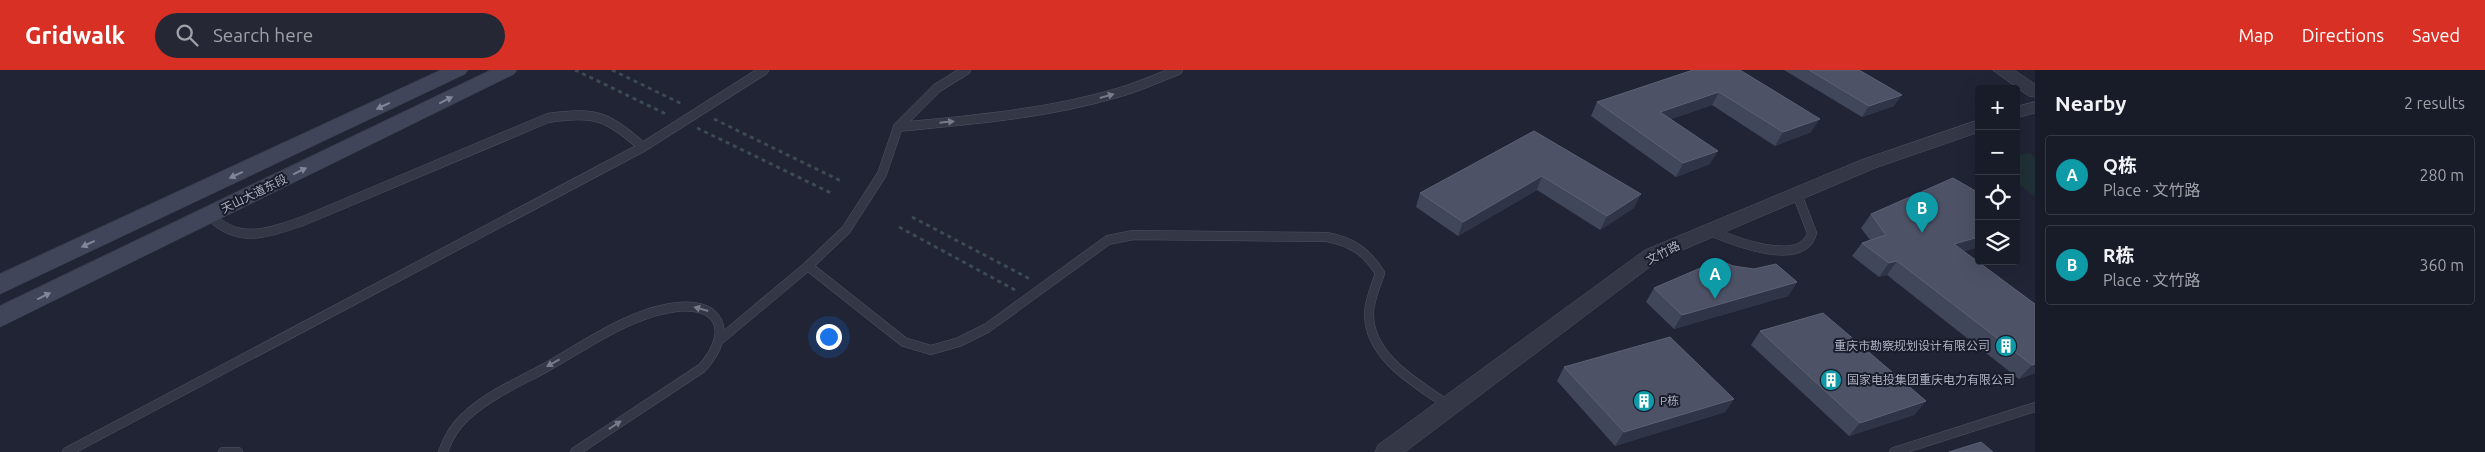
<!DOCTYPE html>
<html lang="en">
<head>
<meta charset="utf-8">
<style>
	body { margin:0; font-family:Ubuntu,"Noto Sans SC",sans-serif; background:#252834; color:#f1f3f6 }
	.controls { position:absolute; right:15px; top:15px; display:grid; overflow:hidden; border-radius:5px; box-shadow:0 5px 20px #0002 }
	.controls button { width:45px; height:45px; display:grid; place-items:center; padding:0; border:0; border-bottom:1px solid #363945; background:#181b28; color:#f1f3f6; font:25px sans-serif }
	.you { position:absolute; left:828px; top:266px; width:18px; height:18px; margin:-12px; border:4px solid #fff; border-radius:50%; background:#1a73e8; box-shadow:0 0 0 8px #1a73e833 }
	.badge { display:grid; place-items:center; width:32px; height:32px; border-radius:50%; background:#d93025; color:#fff; font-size:16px; font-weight:700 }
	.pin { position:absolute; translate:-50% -41px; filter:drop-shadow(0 1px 2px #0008) }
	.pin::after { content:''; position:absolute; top:26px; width:18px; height:15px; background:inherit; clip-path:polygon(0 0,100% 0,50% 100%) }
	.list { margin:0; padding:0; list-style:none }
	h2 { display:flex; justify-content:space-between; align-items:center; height:65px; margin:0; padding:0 20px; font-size:21px }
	h2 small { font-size:16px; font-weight:400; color:#9fa1a8 }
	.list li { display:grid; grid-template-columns:32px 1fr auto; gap:15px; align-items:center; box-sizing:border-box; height:80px; margin:0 10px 10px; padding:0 10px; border:1px solid #363945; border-radius:5px }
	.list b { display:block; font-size:19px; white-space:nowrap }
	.list p { margin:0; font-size:16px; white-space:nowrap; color:#9fa1a8 }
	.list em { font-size:16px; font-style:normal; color:#9fa1a8 }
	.icon { flex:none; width:28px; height:28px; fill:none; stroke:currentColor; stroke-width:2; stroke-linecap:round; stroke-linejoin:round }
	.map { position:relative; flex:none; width:2035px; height:382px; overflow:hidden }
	header { display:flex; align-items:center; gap:30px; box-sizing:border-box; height:70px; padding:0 25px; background:#d93025; color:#fff }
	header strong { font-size:24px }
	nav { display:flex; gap:28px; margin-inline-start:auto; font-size:18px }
	.search { width:350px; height:45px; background:#252834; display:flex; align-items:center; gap:12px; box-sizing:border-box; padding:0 18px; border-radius:28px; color:#9fa1a8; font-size:19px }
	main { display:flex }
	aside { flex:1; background:#181b28 }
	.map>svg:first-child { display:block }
	.green { fill:#213036 }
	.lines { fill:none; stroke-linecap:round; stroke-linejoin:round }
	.service-casing { stroke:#4d5161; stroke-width:10 }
	.tertiary-casing { stroke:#4d5161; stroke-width:1 }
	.secondary-casing { stroke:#3c404f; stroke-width:1 }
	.path { stroke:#3c4b51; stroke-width:3; stroke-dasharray:4 4; stroke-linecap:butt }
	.service { stroke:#333746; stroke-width:9 }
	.tertiary { fill:#333746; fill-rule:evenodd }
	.secondary { fill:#414559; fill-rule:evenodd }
	.wall { fill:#41475b }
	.shaded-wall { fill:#2f3447 }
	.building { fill:#4d5266; stroke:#5c6175 }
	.oneway { fill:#767a8b }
	.oneway2 { fill:#828699 }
	.labels { text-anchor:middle; stroke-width:4; stroke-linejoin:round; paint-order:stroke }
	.street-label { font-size:12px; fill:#adb1c3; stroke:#191c2a }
	.poi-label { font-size:12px; fill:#adb1c3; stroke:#191c2a; text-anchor:start }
</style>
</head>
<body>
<header>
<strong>Gridwalk</strong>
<div class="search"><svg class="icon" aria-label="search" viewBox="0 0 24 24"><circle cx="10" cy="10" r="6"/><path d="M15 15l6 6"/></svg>Search here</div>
<nav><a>Map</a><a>Directions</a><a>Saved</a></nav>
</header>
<main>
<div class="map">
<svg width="2035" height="382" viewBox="0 0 2035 382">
	<rect width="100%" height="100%" fill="#202435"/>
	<path class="green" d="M2030,83L2035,87V127L2016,112V85Z"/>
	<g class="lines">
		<g class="service-casing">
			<path id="service" d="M898,57C971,50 1046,44 1117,23C1138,17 1158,8 1178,0
				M209,145C239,175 267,163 303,151L548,48C597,41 606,46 643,77
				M1710,161C1731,170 1802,199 1812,163L1797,124
				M808,196L904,272L931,280L959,272L987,258L1108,170L1133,165L1327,167C1352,172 1366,181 1380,203C1376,216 1369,230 1369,244C1369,288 1418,314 1449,336
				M722,268L808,196L846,160L882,104L898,57L937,18L966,0
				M67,382L643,77L764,0
				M223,382H238
				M443,382C448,368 454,357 465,347C487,326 517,313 543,299C583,277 624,246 670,238C720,229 735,261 702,298L575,382
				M1894,382L2035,337"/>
		</g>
		<g class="tertiary-casing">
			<path id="tertiary" d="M1993,0H2014L2035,14V27L2029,26Z
				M2035,32V43L2016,48V37Z
				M1979,50V62L1875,98L1659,190L1405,382H1375L1378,375L1645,180L1861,90Z"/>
		</g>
		<g class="secondary-casing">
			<path id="secondary" d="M441,0H468L465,4L0,224V204Z
				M491,0H517L514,4L0,257V236Z"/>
		</g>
		<path class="path" d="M575,0L668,45
			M612,0L684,35
			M714,49L843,112
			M697,58L831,123
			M912,147L1032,210
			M899,157L1015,220"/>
		<use href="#service" class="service"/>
		<use href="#tertiary" class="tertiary"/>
		<use href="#secondary" class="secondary"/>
	</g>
	<path class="wall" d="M1693,0L1811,62L1775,76L1712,35L1671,49L1710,94L1676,107L1591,46L1597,32Z
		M1784,0H1859L1894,36L1862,47Z
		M1534,61L1634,138L1600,160L1537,120L1458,166L1416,137L1420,123Z
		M1871,144L1964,182L2035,234V303L2019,309L1887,205L1879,207L1852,186L1862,173L1870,170L1861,158Z
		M1733,196L1797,212L1788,226L1674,259L1646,232L1654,218Z
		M1760,261L1926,331L1914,345L1849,366L1751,275Z
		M1564,297L1734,329L1725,342L1615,376L1557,311Z"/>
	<path class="shaded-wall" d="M1719,22L1712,35L1654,55L1660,42Z
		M1902,25L1894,36L1862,47L1869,36Z
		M1820,49L1811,62L1775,76L1783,62Z
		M1718,81L1710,94L1676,107L1683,93Z
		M1542,106L1537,120L1458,166L1463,152Z
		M1641,124L1634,138L1600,160L1607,146Z
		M1979,167V177L1943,188L1954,174Z
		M1897,191L1887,205L1879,207L1889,193Z
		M1797,212L1788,226L1674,259L1682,245Z
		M2035,294V303L2019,309L2032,295Z
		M1734,329L1725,342L1615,376L1624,362Z
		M1926,331L1914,345L1849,366L1860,353Z"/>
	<path class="building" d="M1693,0H1740L1820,49L1783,62L1719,22L1660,42L1718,81L1683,93L1597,32Z
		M1809,0H1859L1902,25L1869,36Z
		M1534,61L1641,124L1607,146L1542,106L1463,152L1420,123Z
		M1953,108L1979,123V167L1954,174L2035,234V294L2032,295L1897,191L1889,193L1862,173L1886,165L1871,144Z
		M1719,190L1733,196L1754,199L1776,194L1797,212L1682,245L1654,218Z
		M1823,243L1926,331L1860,353L1760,261Z
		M1670,267L1734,329L1624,362L1564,297Z
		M1981,372L1993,382H1949Z"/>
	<defs><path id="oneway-solid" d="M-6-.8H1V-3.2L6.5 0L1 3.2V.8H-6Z" transform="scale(1.25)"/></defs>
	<g class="oneway">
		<use href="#oneway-solid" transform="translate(1107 26) rotate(-16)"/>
		<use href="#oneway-solid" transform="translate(947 52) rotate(-6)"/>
		<use href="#oneway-solid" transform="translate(701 239) rotate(-164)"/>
		<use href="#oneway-solid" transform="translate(553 293) rotate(151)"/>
		<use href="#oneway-solid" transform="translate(615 355) rotate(-33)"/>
	</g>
	<g class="oneway2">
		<use href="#oneway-solid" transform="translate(446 30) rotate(-26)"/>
		<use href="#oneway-solid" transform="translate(383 36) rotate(155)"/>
		<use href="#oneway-solid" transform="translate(300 101) rotate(-26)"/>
		<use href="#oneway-solid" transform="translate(236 105) rotate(155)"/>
		<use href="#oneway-solid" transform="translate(88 174) rotate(155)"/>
		<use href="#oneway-solid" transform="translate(44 226) rotate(-26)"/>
	</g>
	<defs>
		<g id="building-disc" transform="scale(1.125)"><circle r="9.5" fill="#0f9aa8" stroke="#191c2a"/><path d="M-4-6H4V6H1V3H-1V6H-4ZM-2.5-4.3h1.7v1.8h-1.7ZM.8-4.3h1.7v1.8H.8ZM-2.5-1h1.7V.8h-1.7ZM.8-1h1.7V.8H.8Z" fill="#fff"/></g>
	</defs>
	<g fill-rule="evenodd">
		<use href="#building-disc" x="2006" y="276"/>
		<use href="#building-disc" x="1831" y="310"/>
		<use href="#building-disc" x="1644" y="331"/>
	</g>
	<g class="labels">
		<g class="street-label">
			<text transform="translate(254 124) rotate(-26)" y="4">天山大道东段</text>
			<text transform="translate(1663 183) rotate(-27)" y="4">文竹路</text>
		</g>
		<g class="poi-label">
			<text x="1990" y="280" text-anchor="end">重庆市勘察规划设计有限公司</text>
			<text x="1847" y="314">国家电投集团重庆电力有限公司</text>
			<text x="1660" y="335">P栋</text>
		</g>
	</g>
</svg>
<div class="controls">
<button>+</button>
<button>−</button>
<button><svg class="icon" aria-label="locate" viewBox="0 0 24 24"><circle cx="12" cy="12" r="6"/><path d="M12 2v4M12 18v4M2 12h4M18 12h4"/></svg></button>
<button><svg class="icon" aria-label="layers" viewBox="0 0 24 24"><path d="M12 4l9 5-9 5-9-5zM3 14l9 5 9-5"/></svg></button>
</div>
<div class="you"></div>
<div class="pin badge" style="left:1715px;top:229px;background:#0f9aa8">A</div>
<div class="pin badge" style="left:1922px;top:163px;background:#0f9aa8">B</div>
</div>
<aside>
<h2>Nearby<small>2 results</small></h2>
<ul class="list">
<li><span class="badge" style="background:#0f9aa8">A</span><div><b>Q栋</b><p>Place · 文竹路</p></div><em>280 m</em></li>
<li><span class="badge" style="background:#0f9aa8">B</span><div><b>R栋</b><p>Place · 文竹路</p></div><em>360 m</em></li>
</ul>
</aside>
</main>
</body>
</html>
